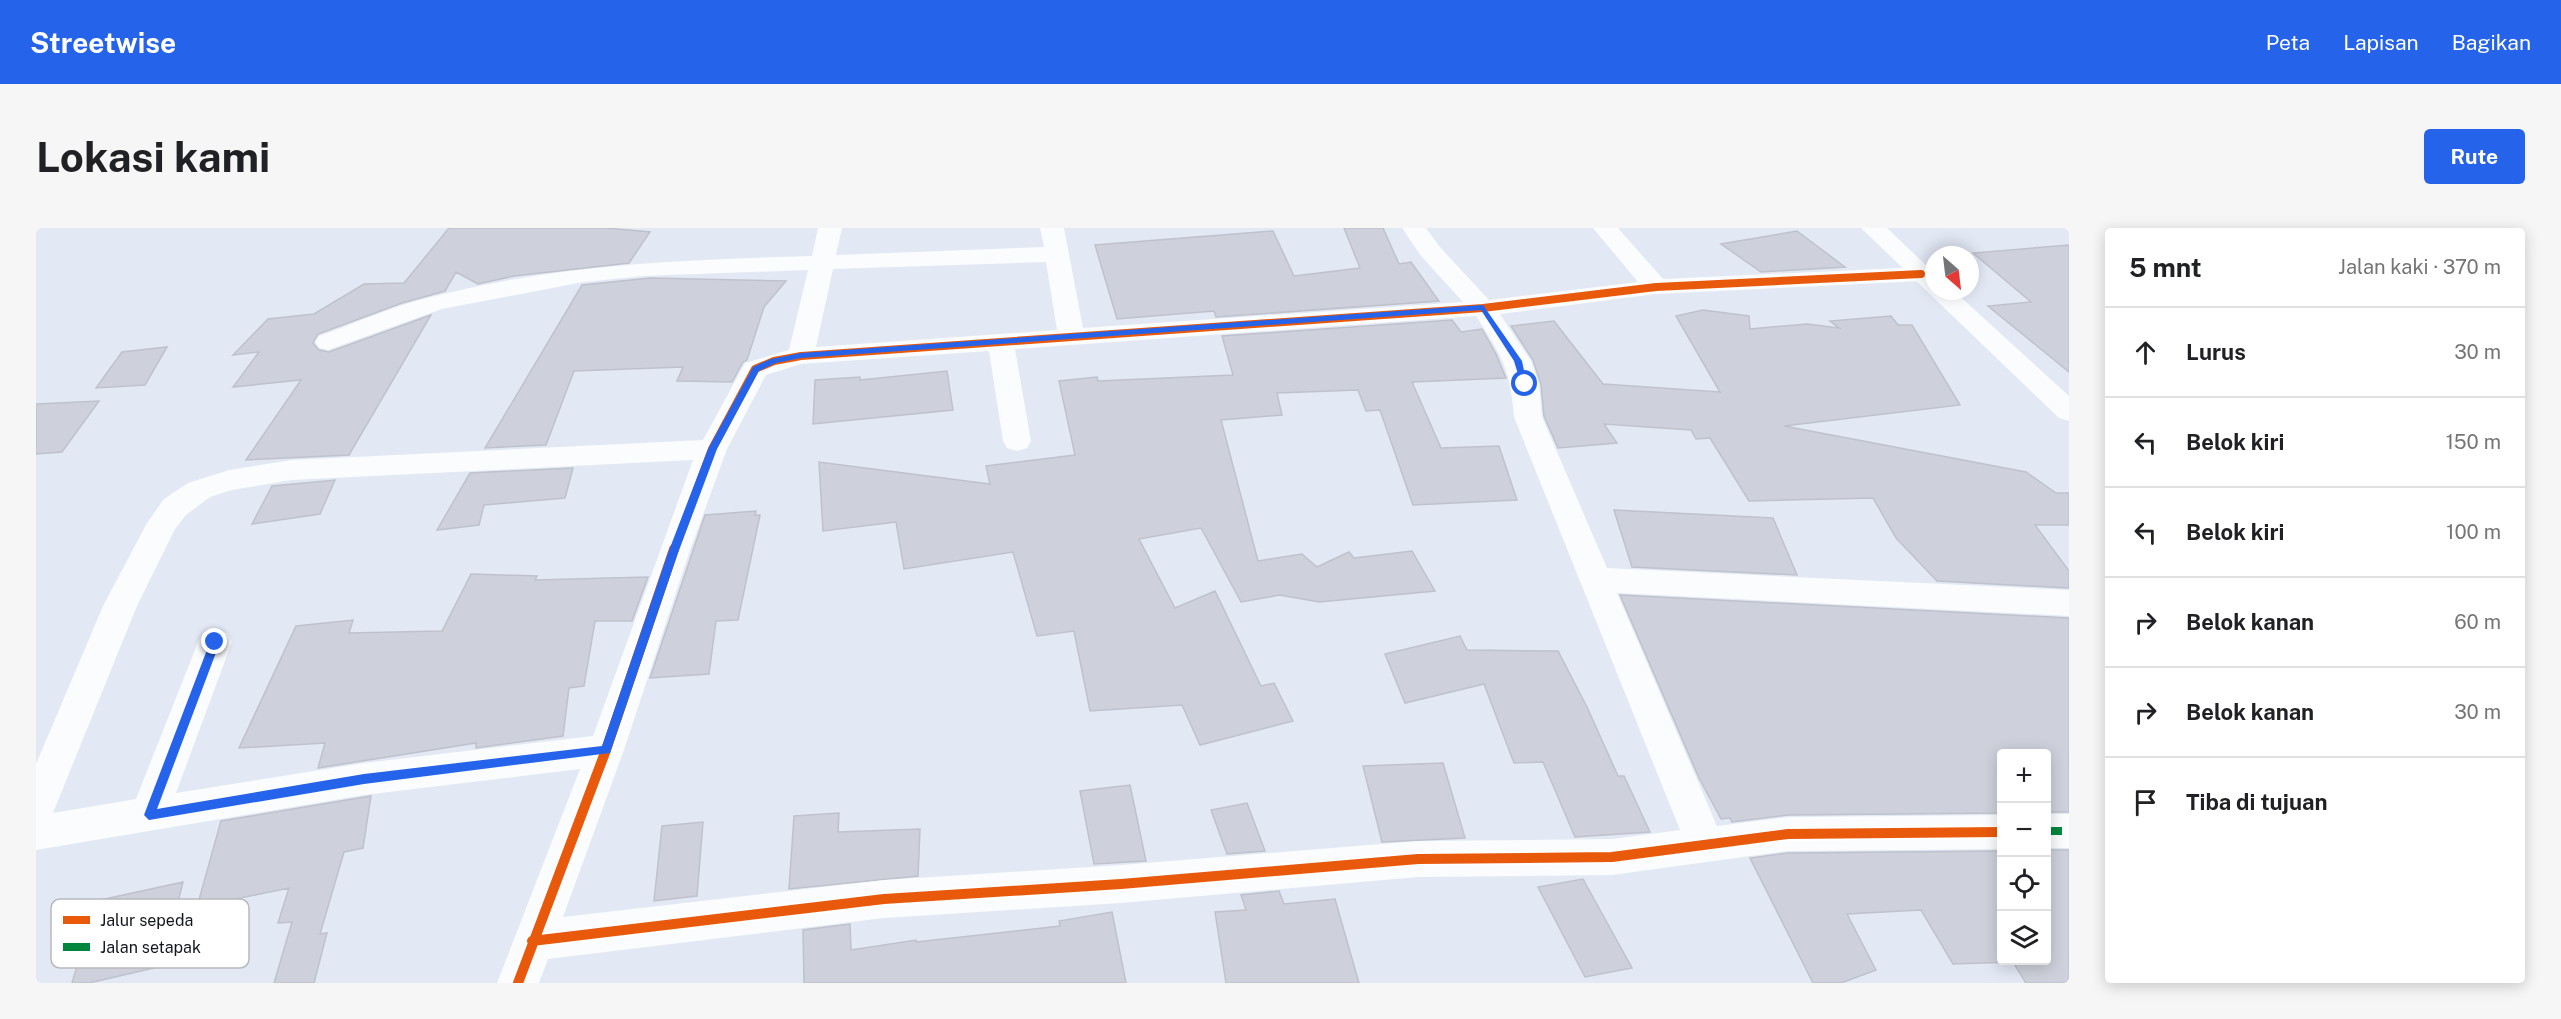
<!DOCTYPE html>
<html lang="id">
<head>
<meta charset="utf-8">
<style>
	body { margin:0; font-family:"Public Sans",sans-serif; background:#f6f6f6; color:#202124 }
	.controls { position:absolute; right:18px; bottom:18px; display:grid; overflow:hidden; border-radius:6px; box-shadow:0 3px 15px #0003 }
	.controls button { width:54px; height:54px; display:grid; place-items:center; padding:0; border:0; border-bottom:2px solid #e0e0e0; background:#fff; color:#202124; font:30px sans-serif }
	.compass { position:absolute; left:1889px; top:18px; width:54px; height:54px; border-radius:50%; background:#fff; box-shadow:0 3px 15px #0003; rotate:152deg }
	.stop { position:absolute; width:18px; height:18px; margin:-14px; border:4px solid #2563eb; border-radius:50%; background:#fff }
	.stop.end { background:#2563eb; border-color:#fff; box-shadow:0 2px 6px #0008 }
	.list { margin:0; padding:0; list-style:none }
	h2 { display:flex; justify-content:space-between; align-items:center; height:78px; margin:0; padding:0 24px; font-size:26px }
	h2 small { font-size:20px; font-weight:400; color:#757577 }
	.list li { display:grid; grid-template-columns:39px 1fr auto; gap:18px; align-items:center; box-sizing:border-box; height:90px; padding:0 24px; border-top:2px solid #e0e0e0 }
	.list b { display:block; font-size:22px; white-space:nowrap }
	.list em { font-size:20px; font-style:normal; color:#757577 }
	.icon { flex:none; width:33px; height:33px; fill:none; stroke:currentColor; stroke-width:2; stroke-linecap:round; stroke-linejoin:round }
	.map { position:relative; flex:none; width:2033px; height:755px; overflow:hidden; border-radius:6px }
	header { display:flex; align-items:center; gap:36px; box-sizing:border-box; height:84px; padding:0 30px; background:#2563eb; color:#fff }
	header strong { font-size:28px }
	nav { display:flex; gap:33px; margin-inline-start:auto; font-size:21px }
	.intro { display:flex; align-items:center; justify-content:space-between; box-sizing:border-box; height:144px; padding:0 36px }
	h1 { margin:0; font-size:42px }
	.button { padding:15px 27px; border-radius:6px; background:#2563eb; color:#fff; font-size:21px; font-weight:700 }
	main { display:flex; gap:36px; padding:0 36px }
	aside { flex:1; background:#fff; border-radius:6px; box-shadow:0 3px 15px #0003 }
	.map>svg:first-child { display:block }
	.building { fill:#ced1db; stroke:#bfc2cc; stroke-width:1.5 }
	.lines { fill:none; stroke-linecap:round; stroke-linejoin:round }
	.minor { fill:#fbfcfd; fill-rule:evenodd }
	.highway { fill:#fbfcfd; fill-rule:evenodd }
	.quiet { stroke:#00873e; stroke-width:8; stroke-dasharray:16 8; stroke-linecap:butt }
	.cycleway-far1-casing { stroke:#fff; stroke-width:10 }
	.cycleway-casing { stroke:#fff; stroke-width:14 }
	.cycleway-far1 { stroke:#e8590c; stroke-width:8 }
	.cycleway { stroke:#e8590c; stroke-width:10 }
	.route { fill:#2563eb }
	.key { fill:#fff; stroke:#b8b9bb; stroke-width:1.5 }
	.key-label { font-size:16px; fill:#12161d }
</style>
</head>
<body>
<header>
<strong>Streetwise</strong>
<nav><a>Peta</a><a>Lapisan</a><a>Bagikan</a></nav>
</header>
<div class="intro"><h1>Lokasi kami</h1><a class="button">Rute</a></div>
<main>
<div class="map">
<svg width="2033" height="755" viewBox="0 0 2033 755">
	<rect width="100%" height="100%" fill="#e2e8f4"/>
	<path class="building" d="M413,0H570L614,4L593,35L478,48L442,56L420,44L409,63L366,75L282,106L277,115L283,122L293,124L395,87L313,227L210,232L265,152L197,159L223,124L197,127L232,91L278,86L328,56L368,55Z
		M1308,0H1347L1363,36L1375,34L1403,73L1180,89L1178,83L1081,91L1059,17L1237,3L1258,48L1324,40Z
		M1761,3L1809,39L1725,44L1685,16Z
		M2033,17V144L1952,78L1995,74L1937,25Z
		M614,50L750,53L728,79L711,132L707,134L696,154L641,153L647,139L538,143L510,217L449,220L546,57Z
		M1667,82L1713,88L1714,101L1771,96L1803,100L1794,93L1855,88L1862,97H1876L1924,177L1748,198L1990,244L2020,265H2033V297H1999L2033,343V360L1901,353L1860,310L1837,270L1713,273L1674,210L1660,211L1655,202L1568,196L1581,215L1522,220L1508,188L1505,156L1497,132L1475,98L1518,93L1567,156L1684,164L1640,88Z
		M1416,92L1425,104L1446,101L1460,126L1470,150L1376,154L1405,220L1463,218L1481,272L1377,277L1344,182L1330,183L1322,162L1241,165L1246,187L1185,192L1222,333L1266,326L1281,339L1313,324L1318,330L1376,323L1399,363L1283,374L1244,367L1205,374L1165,300L1103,311L1139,380L1179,363L1225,458L1238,455L1257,493L1164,517L1146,477L1054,483L1038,403L1001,408L977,324L868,341L860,294L787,303L783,234L954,256L950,238L1039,227L1023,153L1061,149L1062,153L1197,147L1186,108Z
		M131,119L109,157L60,160L86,124Z
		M911,143L917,182L777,196L779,152L824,149V152Z
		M63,173L26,224L0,226V176Z
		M537,240L529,270L448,277L443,297L401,302L434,245Z
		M299,252L284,286L216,296L236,258Z
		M1578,282L1737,290L1761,347L1596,339Z
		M720,283L719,287H724L702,392L680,393L673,446L614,450L669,287Z
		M435,346L501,348L499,352L612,349L596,393H559L548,458L533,460L527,508L440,520V515L282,540L289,515L203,520L260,398L317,392L313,405L406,403Z
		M1584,367L2033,390V584H2010V525H1965V585L1752,587L1696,594L1694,590L1685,591L1663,550Z
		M1424,408L1431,422L1522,423L1551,479L1582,548H1588L1614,604L1539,609L1507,534L1478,535L1448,456L1369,475L1349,426Z
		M1407,535L1429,610L1346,614L1327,538Z
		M1094,557L1110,633L1058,636L1044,563Z
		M335,568L327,620L308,624L284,706L291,705L278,755H238L256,694L242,695L253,660L161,679L185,593Z
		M1211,575L1229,623L1191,626L1175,582Z
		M803,585L802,604L884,601L882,648L753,661L758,588Z
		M667,594L661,668L618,673L626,598Z
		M2010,622H2033V755H1990L1977,734L1917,736L1885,682L1811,686L1840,742L1805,755H1777L1714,630L1752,625L1965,623V732H2010Z
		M1547,651L1596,740L1549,749L1502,659Z
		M147,654L126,738L53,755H36L60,673Z
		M1243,663L1248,676L1299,671L1323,755H1190L1179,684L1210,682L1205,667Z
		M1076,684L1090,755H768L767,702L814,696L815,722L880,712V714L1024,698L1023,693Z"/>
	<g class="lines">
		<path class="minor" d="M782,0H806L800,27L1008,19L1004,0H1028L1047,100L1427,74L1385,28L1366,0H1390L1403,18L1453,72L1602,54L1557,0H1582L1627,51L1885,39L1894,41L1897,46L1894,51L1885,53L1620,66L1464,86L1495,133L1503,156L1506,189L1571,340L2033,362V388L1581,365L1681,598L1752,589L1966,587V621L1752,623L1576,647L1382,649L1085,675L848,690L512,731L503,755H461L544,541L328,567L0,622V536L67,378L111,295L128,271L152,255L193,242L256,232L667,212L709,135L753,122L772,42L607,48L548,54L406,81L292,122L283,120L279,114L283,108C320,95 357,78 395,69C522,36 646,32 776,28ZM1010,34L1021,102L780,119L797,41ZM1440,88C1466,129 1474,139 1478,189L1644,602L1576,611L1382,613L1085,637L848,652L527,689L588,522L653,325L691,221L730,147L765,136L953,123L967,213L971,220L981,223L991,220L995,213L979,121ZM657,232L557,508L328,535L140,565L196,414L191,405L179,401L167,405L162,414L100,571L17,585L101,378L139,301L150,287L174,269L196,262L256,252Z
			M2010,586H2033V620H2010Z"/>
		<path class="highway" d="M1825,0H1851L1898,45V63H1918L2033,168V193L2023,190Z"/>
		<path class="quiet" d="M2010,603H2033"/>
		<g class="cycleway-far1-casing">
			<path id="cycleway-far1" d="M638,323L676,221L719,141L738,133L765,128L1447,80L1620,59L1885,46"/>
		</g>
		<g class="cycleway-casing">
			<path id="cycleway" d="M496,713L848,671L1085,656L1382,631L1576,629L1752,606L1966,604
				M482,755L570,522L638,321"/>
		</g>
		<use href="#cycleway-far1" class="cycleway-far1"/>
		<use href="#cycleway" class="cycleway"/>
	</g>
	<path class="route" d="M1447,77L1486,133L1491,157L1485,156L1478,133L1445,82L765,130L740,135L723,143L681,221L642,325L574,525L328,556L113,592L108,587L174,414L179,410L184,414L121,581L328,546L566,518L632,325L672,221L717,139L735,131L765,125Z"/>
	<rect x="15" y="671" width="198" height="69" rx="9" class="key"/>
	<rect x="27" y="688" width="27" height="8" fill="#e8590c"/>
	<rect x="27" y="715" width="27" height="8" fill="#00873e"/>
	<g class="key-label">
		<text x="64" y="698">Jalur sepeda</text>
		<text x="64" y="725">Jalan setapak</text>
	</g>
</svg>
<div class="controls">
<button>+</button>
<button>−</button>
<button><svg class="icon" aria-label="locate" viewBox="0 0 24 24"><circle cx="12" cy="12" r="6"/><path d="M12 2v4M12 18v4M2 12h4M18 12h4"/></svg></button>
<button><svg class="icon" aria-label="layers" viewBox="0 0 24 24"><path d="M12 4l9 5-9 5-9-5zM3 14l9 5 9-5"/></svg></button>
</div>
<svg class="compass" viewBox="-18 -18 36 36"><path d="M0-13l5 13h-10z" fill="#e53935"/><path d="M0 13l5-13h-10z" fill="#757577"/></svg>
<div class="stop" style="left:1489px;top:156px"></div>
<div class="stop end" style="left:179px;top:414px"></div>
</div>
<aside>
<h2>5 mnt<small>Jalan kaki · 370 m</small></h2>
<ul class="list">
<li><svg class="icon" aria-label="ahead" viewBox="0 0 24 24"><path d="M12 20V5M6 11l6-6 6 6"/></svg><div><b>Lurus</b></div><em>30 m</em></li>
<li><svg class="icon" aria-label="left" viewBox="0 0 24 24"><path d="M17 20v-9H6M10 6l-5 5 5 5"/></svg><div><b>Belok kiri</b></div><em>150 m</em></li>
<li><svg class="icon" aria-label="left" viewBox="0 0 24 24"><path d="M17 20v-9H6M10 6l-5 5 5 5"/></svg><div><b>Belok kiri</b></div><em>100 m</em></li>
<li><svg class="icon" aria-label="right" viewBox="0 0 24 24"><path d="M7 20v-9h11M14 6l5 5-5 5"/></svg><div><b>Belok kanan</b></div><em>60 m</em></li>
<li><svg class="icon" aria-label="right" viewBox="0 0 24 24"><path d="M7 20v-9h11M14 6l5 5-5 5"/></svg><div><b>Belok kanan</b></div><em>30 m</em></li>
<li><svg class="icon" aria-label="arrive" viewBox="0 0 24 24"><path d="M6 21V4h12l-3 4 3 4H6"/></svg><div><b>Tiba di tujuan</b></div></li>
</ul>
</aside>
</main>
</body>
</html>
